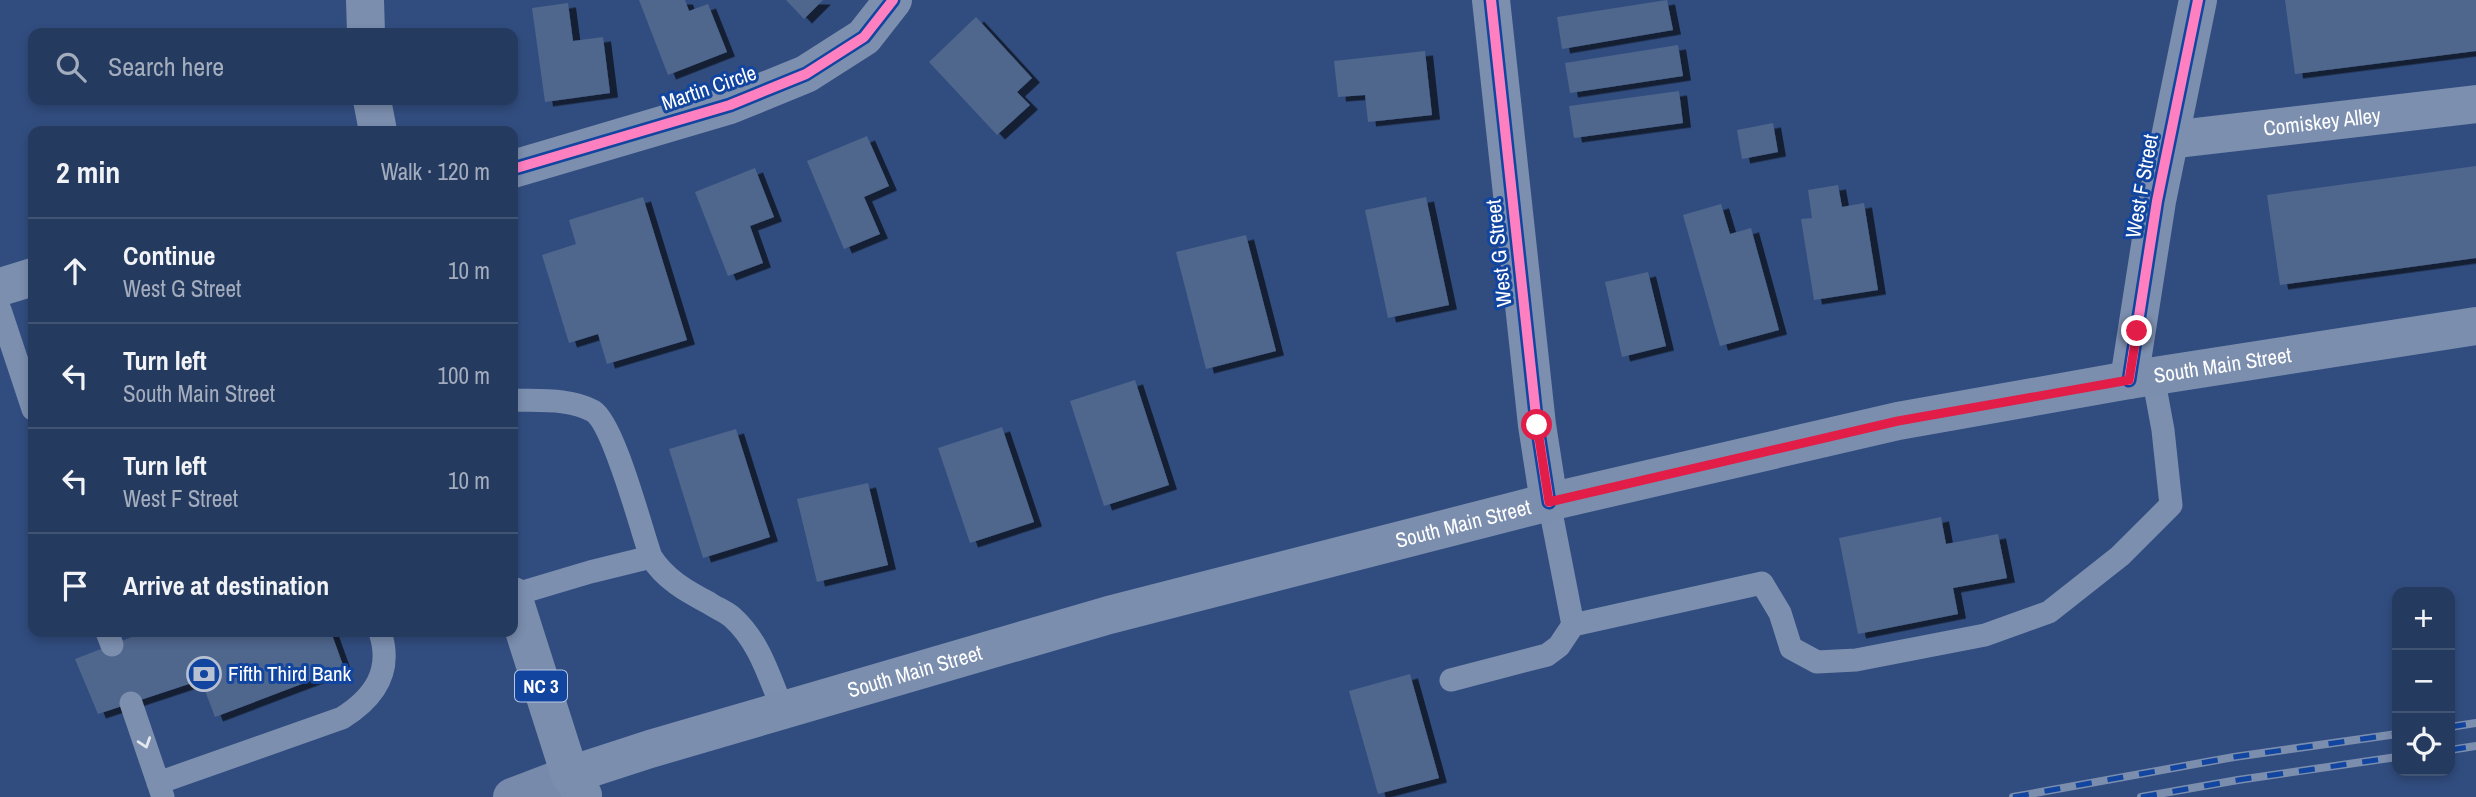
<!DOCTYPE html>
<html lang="en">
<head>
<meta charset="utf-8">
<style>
	body { margin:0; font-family:"Archivo Narrow",sans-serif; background:#314568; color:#f1f3f6 }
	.controls { position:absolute; right:21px; bottom:21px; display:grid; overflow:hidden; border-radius:14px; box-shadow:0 4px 10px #0003 }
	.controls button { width:63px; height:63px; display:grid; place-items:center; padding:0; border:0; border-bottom:2px solid #425474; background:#253a5f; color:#f1f3f6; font:35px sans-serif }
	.stop { position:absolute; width:21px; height:21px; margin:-16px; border:5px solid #e11d48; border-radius:50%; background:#fff }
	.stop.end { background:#e11d48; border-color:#fff; box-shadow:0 2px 7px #0008 }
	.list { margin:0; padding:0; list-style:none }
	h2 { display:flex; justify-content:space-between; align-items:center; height:91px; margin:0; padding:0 28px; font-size:30px }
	h2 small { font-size:23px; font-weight:400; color:#a3adbd }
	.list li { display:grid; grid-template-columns:46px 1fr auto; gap:21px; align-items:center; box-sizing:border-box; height:105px; padding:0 28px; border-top:2px solid #425474 }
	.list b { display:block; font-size:26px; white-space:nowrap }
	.list p { margin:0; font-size:23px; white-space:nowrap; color:#a3adbd }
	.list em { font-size:23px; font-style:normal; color:#a3adbd }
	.icon { flex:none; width:38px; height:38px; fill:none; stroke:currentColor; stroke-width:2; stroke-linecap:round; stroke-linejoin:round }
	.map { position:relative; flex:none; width:2476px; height:797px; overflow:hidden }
	.search { position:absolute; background:#253a5f; box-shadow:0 4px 10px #0003; left:28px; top:28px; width:490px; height:77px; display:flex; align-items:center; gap:18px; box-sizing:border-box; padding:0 24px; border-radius:14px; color:#a3adbd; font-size:26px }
	.panel { position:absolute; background:#253a5f; box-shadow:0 4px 10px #0003; left:28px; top:126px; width:490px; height:511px; border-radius:14px }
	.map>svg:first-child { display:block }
	.building { fill:#4f668d; filter:url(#shadow) }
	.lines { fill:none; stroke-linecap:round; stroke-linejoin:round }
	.service { stroke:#7c8faf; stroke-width:23 }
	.minor { stroke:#7c8faf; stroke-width:38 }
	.secondary { stroke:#788aac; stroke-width:38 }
	.primary { stroke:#7b8eae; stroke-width:38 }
	.rail-casing { stroke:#7c8eae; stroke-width:8 }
	.rail { stroke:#11459f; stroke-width:5; stroke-dasharray:16; stroke-linecap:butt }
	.cycleway-casing { stroke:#11459f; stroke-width:15 }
	.cycleway { stroke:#ff80c0; stroke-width:10 }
	.oneway { stroke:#e5e9ef }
	.route { stroke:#e11d48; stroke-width:9 }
	.labels { text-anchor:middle; stroke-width:6; stroke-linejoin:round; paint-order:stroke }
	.shield { fill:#11459f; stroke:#b8c7e2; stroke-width:2 }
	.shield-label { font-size:19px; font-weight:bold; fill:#fff }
	.street-label { font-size:21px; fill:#fff; stroke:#11459f }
	.poi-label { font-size:21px; fill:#fff; stroke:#11459f; text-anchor:start }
</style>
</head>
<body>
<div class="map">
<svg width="2476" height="797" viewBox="0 0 2476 797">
	<defs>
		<filter id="shadow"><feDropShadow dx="8" dy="4.5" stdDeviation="0" flood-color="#0009"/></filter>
	</defs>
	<rect width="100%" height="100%" fill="#314d7f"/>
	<path class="building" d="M639,0H685L689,11L708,4L727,52L668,75Z
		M786,0H823L804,19Z
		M1667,0L1673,30L1562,49L1557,17Z
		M2285,0H2476V51L2295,74Z
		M568,3L573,41L603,37L610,93L545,102L532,8Z
		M976,17L1032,78L1017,92L1030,105L997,135L929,62Z
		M1678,45L1683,76L1570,93L1565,63Z
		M1425,51L1432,115L1368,122L1365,95L1338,97L1334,61Z
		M1679,91L1683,123L1574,138L1569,106Z
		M1773,123L1778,152L1742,159L1737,130Z
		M867,136L889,186L864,197L880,234L844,249L807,161Z
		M2476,166V258L2280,285L2267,195Z
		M755,168L774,217L750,226L763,263L728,276L695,192Z
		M1838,185L1842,207L1864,203L1878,290L1814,300L1801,219L1812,218L1808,190Z
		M643,197L687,340L607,364L598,334L569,343L542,255L576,244L569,220Z
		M1426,197L1449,305L1388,318L1365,210Z
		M1721,204L1730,234L1751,228L1779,330L1720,346L1683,215Z
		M1246,235L1276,351L1206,369L1176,252Z
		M1648,272L1666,346L1622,357L1605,282Z
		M1135,380L1169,485L1104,506L1070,401Z
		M1002,427L1034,522L970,543L938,448Z
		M736,429L770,537L703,558L669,449Z
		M868,483L888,565L817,582L797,499Z
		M1941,517L1946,544L1998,534L2007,578L1953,588L1958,614L1858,634L1839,538Z
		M145,632H331L344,668L215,717L201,680L98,714L75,659Z
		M1410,674L1439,778L1378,794L1349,691Z"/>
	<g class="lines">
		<path class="service" d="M0,310L33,409
			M513,400C538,401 570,398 593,411C614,424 641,529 651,557C665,579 686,591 709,603C716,608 725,611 732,617C760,642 769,677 783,710
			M1549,502L1573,625
			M513,595L590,572L651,557
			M107,632L112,645
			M1451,680L1547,655L1559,646L1573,625L1762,583L1780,613L1791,648L1817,662L1856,660L1985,635L2049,612L2120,556L2171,505L2163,430L2153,376
			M131,703L163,797
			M158,783L342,718C374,698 393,671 380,632"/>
		<g class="minor">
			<path d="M1491,0L1537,425L1549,502"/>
			<path id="s1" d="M2169,140L2476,104"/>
			<path d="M513,169L730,105L806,74L864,37L893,0"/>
			<path d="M0,287L33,277"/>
			<path d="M2129,380L2157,201L2198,0"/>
		</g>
		<path class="secondary" d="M512,797L570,775"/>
		<g class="primary">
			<path d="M365,0L366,33"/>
			<path d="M372,100L378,131"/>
			<path d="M513,596L570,775L583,795"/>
			<path id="s2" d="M570,775L650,749L1109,615L1549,502L1898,421L2129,380L2476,326"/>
		</g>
		<g class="rail-casing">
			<path id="rail" d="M2450,727L2476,723
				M2450,750L2476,746
				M2013,797L2234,757L2397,734
				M2141,797L2238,780L2397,757"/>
		</g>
		<use href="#rail" class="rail"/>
		<g class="cycleway-casing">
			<path id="cycleway" d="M1491,0L1537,425L1549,502
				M513,169L730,105L806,74L864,37L893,0
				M2129,380L2157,201L2198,0"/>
		</g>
		<use href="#cycleway" class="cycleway"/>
	</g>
	<defs><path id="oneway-chevron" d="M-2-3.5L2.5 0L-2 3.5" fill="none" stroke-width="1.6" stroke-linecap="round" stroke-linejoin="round" transform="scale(1.75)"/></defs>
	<use class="oneway" href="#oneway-chevron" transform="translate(145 743) rotate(71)"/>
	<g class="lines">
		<path class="route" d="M1537,425L1549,502L1898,421L2129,380L2137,331"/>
	</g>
	<defs>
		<g id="bank-ring" transform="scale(1.75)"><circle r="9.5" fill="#11459f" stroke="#b7c1d2" stroke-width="1.5"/><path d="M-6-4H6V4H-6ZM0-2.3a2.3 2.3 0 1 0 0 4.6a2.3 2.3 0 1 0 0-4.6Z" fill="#b7c1d2"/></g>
	</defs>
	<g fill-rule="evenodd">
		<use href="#bank-ring" x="204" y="674"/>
	</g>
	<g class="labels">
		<rect class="shield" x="515" y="670.5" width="52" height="31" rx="5"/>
		<g class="shield-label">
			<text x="541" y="693">NC 3</text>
		</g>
		<g class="street-label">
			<text transform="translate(709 88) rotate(-19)" y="7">Martin Circle</text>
			<text dy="7" stroke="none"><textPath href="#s1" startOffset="154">Comiskey Alley</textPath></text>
			<text transform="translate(2142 186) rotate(-80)" y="7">West F Street</text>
			<text transform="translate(1499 253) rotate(-96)" y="7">West G Street</text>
			<text dy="7" stroke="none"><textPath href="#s2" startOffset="1704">South Main Street</textPath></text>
			<text dy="7" stroke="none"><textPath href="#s2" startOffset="928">South Main Street</textPath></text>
			<text dy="7" stroke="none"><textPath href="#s2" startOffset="360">South Main Street</textPath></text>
		</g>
		<g class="poi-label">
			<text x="228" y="681">Fifth Third Bank</text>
		</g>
	</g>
</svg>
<div class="controls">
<button>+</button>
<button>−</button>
<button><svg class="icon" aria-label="locate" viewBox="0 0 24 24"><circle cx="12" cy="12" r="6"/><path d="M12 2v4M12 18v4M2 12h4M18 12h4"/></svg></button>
</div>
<div class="stop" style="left:1537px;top:425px"></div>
<div class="stop end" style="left:2137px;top:331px"></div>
<div class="search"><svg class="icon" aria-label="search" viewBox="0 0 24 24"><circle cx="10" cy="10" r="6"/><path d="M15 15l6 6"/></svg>Search here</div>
<section class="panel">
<h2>2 min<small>Walk · 120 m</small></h2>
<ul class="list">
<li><svg class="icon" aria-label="ahead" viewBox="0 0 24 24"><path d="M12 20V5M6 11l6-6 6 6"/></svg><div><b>Continue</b><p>West G Street</p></div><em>10 m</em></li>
<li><svg class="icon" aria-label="left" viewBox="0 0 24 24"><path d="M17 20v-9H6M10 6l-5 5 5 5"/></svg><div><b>Turn left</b><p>South Main Street</p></div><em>100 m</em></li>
<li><svg class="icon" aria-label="left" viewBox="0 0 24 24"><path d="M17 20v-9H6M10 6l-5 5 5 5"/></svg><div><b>Turn left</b><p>West F Street</p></div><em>10 m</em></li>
<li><svg class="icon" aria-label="arrive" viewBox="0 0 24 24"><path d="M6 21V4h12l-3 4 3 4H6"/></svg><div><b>Arrive at destination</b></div></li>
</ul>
</section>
</div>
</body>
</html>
